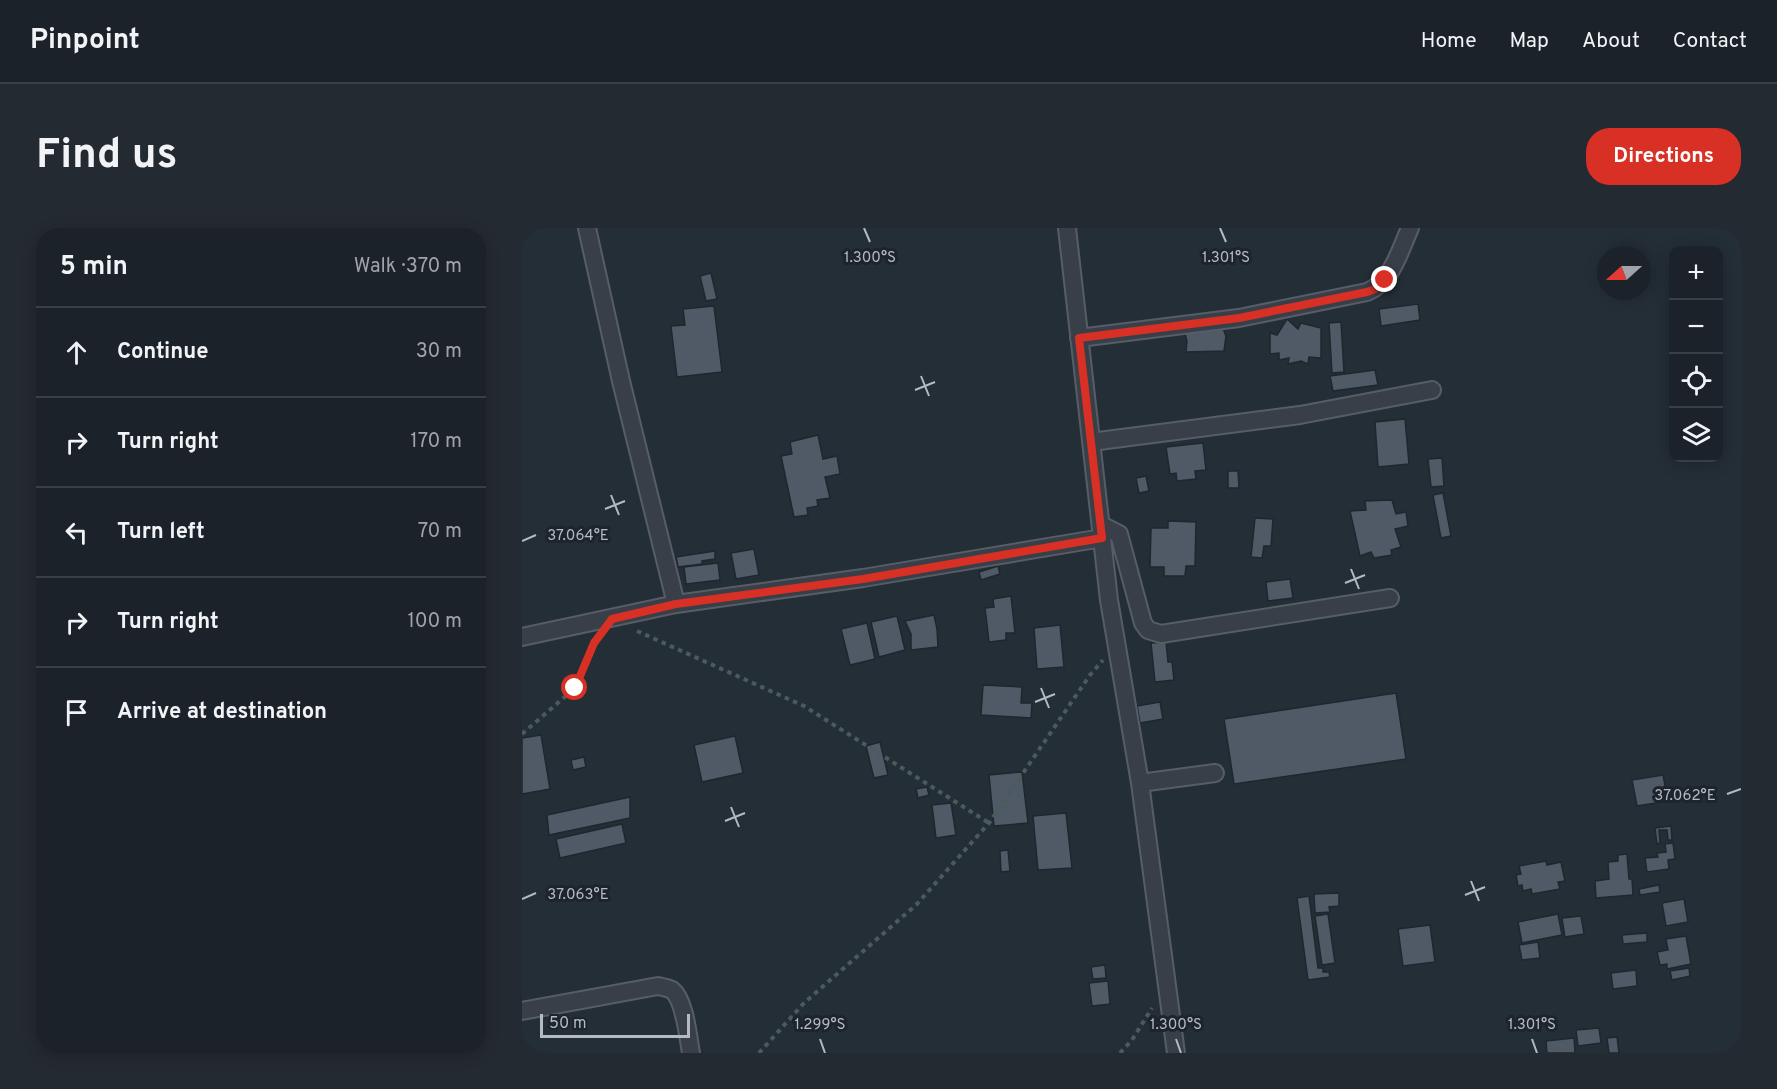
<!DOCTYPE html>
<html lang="en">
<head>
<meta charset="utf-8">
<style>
	body { margin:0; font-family:Overpass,sans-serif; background:#242a31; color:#f1f3f6 }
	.controls { position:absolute; right:18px; top:18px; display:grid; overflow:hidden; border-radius:12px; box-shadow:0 3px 15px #0003 }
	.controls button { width:54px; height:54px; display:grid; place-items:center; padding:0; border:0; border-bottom:2px solid #393f46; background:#1b2229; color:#f1f3f6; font:30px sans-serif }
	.compass { position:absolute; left:1075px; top:18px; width:54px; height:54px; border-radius:50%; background:#1b2229; box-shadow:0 3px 15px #0003; rotate:249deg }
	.scale { position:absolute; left:18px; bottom:15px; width:150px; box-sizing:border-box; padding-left:6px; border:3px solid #b3bac4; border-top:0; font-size:16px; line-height:21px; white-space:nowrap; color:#b3bac4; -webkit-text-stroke:4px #1d242c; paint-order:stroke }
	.stop { position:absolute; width:18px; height:18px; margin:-14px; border:4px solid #d93025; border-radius:50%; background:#fff }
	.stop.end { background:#d93025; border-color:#fff; box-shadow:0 2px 6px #0008 }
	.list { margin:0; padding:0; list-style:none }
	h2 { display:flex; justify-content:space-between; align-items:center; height:78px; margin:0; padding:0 24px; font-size:26px }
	h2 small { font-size:20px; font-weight:400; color:#a0a4a8 }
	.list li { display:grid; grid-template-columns:39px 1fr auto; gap:18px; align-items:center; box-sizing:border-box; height:90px; padding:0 24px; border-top:2px solid #393f46 }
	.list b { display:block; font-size:22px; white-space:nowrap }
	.list em { font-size:20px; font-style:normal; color:#a0a4a8 }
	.icon { flex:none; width:33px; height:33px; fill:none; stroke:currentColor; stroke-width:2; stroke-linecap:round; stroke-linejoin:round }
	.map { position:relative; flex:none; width:1219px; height:825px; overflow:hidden; border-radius:24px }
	header { display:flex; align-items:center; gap:36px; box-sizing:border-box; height:84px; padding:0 30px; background:#1b2229; border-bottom:2px solid #393f46 }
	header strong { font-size:28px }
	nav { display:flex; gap:33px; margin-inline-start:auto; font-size:21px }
	.intro { display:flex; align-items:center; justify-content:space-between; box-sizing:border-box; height:144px; padding:0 36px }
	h1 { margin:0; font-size:42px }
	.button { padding:15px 27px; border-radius:24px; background:#d93025; color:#fff; font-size:21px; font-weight:700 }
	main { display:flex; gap:36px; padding:0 36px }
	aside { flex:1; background:#1b2229; border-radius:24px; box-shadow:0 3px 15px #0003 }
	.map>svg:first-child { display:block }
	.building { fill:#505a66; stroke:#1f262f; stroke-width:1.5 }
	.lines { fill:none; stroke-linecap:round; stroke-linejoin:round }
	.minor-casing { stroke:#565d66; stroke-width:20 }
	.path { stroke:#4b5b5c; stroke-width:4; stroke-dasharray:4.5 4.5; stroke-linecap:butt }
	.minor { stroke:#383f48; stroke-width:16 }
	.route { stroke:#d93025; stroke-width:8 }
	.ticks { fill:none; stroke:#b3bac4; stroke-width:2 }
	.ticks-label { font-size:15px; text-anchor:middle; fill:#b3bac4; stroke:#1d242c; stroke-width:6; stroke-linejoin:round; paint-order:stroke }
</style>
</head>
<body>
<header>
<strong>Pinpoint</strong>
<nav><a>Home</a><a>Map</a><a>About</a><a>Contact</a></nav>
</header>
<div class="intro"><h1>Find us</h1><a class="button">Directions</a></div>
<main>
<aside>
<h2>5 min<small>Walk · 370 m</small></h2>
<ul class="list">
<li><svg class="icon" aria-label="ahead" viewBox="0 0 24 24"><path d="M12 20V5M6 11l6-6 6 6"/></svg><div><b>Continue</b></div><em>30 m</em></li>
<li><svg class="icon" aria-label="right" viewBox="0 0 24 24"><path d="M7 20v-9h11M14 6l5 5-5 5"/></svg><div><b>Turn right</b></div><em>170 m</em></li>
<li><svg class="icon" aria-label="left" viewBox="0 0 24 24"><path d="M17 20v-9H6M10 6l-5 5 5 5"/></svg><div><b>Turn left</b></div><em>70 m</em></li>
<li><svg class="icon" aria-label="right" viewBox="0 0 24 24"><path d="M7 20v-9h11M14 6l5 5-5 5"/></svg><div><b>Turn right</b></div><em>100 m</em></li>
<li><svg class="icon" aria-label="arrive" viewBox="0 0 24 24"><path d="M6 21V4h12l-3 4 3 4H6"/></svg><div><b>Arrive at destination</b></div></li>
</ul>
</aside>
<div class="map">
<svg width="1219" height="825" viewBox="0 0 1219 825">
	<rect width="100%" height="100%" fill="#242e37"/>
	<path class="building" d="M189,45L195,71L184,73L178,48Z
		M896,76L898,92L859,98L857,81Z
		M192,78L200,144L155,149L149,98L163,97L161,81Z
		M765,91L776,101L779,95L799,100V130L787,129L786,136L779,133L766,136L767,130L757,132V125L748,126V105L755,107Z
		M819,94L822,144L810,145L807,95Z
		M700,98L704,108L702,123L664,124L665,113L662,102Z
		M853,142L856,157L811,163L808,148Z
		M883,191L887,236L856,239L853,194Z
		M296,207L301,231L315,228L318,246L303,249L308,270L295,272L296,278L285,280L286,287L272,289L259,228L270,226L268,214Z
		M681,215L684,242L673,243L674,251L655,253L654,245L648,246L644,219Z
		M920,230L922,258L909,259L906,231Z
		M706,243H716L717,260H706Z
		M624,248L627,263L617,265L614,250Z
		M921,265L929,308L919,310L911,267Z
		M870,272L874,286L884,284L886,298L873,301L879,319L869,322L870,327L852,330L849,324L838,328L828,283L844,282L843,273Z
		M733,290L751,291L749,318H742L740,330L729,329Z
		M646,293L674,294L673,338H664L663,348H642V339H628L629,300H646Z
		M232,321L237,347L214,351L209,325Z
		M193,323V331L180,333V336L156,339L154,329Z
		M196,335L198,352L164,356L162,339Z
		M476,338L478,346L459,352L457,344Z
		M768,351L771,370L746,373L744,354Z
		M489,368L493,405H484V412L467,414L463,380L472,379L471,371Z
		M412,387L415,401L416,419L389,422V406L383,393Z
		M375,388L383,422L357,429L349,394Z
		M345,395L353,431L328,437L319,401Z
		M538,397L542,439L515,441L512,400Z
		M644,414L646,434H650L652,452L633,454L629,415Z
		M461,457L500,459L499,475H510L509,490L459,487Z
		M874,465L884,531L712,556L702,491Z
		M638,474L641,491L618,495L615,478Z
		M19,507L28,561L0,566V510Z
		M213,508L221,545L180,554L172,517Z
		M358,514L366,547L352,550L344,518Z
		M62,529L64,539L51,542L49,532Z
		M500,544L506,595L472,598L467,547Z
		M1141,547L1146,573L1115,578L1110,552Z
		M405,559L407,567L396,570L394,561Z
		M108,569V590L27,607L25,587Z
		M429,575L434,607L414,610L410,577Z
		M544,585L550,640L516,642L511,588Z
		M100,596L104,615L38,630L34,611Z
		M1149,598L1150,612H1146L1145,602H1137L1138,615L1135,616L1133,600Z
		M1151,615L1153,631L1146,632L1147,641L1125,644L1123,630L1136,629L1135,625L1144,624L1143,616Z
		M486,622L488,643L479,644L478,623Z
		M1105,626L1107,651H1110L1111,667L1074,670L1073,653L1087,651L1086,634L1096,633V627Z
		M1024,633L1025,637L1039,634L1043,653L1036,654L1038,661L1010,666L1009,661L1001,663L1000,657L996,658L994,647L999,646L997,638Z
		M1137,657L1138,664L1118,667L1117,661Z
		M817,665V678L807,679L808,684L793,685L792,666Z
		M787,668L796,740H801V744H807L808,749L786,752L775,670Z
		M1162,671L1166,694L1144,698L1140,675Z
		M806,686L813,735L800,737L793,688Z
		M1036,686L1040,707L1000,715L996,694Z
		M1059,688L1062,706L1043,709L1040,690Z
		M908,697L913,734L881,738L876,701Z
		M1125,705V714L1101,716L1100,707Z
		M1164,708L1169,736L1145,741V736L1138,737L1135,724L1146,722L1144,711Z
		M1016,714L1018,730L1000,732L997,717Z
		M583,737L584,750L571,751L569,739Z
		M1167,740L1168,748L1150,752L1148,743Z
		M1114,742L1115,758L1091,761L1089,745Z
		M586,753L588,776L570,778L567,755Z
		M1077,800L1079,815L1056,818L1054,802Z
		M1095,809L1097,825H1087L1085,810Z
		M1052,810L1053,825H1025L1024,813Z"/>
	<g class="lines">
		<g class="minor-casing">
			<path id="minor" d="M65,0L99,153L154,376
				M545,0L587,372L618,555L654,825
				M557,110L717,90L845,64C870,54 878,22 888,0
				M569,214L778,187L910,162
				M579,297L597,306L621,395L626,402L639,406L868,370
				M0,409L154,376L341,350L580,310
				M618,555L693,545
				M0,783L136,758C141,759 146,760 150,762C163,772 166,809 169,825"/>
		</g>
		<path class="path" d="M115,403L282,478L467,595
			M0,506L53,460L76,411
			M237,825L282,775L395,676L467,595L568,447L581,432
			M598,825L610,812L630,780"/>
		<use href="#minor" class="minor"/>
	</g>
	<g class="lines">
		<path class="route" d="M53,460L72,415L90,391L154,376L341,351L580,310L557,110L717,90L845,64L853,61L863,52"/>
	</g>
	<path class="ticks" d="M342,0L348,14M698,0L704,14M399,148L407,168M393,162L413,154M89,267L97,287M83,281L103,273M0,313L14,307M829,341L837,361M823,355L843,347M519,460L527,480M513,474L533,466M1205,566L1219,561M209,579L217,599M203,593L223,585M949,653L957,673M943,667L963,659M0,671L14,665M298,811L303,825M654,811L659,825M1010,811L1015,825"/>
	<g class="ticks-label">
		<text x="348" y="34">1.300°S</text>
		<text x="704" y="34">1.301°S</text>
		<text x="56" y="312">37.064°E</text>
		<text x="1163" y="572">37.062°E</text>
		<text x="56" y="671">37.063°E</text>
		<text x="298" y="801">1.299°S</text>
		<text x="654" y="801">1.300°S</text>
		<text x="1010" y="801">1.301°S</text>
	</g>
</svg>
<div class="controls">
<button>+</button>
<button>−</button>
<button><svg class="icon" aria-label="locate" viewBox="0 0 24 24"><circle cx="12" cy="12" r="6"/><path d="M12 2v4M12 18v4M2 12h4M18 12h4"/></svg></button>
<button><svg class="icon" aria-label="layers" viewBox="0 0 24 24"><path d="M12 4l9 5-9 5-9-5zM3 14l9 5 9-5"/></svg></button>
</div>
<svg class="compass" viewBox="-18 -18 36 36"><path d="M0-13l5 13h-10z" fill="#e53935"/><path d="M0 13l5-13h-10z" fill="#a0a4a8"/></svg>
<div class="scale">50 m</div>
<div class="stop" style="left:53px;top:460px"></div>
<div class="stop end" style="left:863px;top:52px"></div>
</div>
</main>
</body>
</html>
